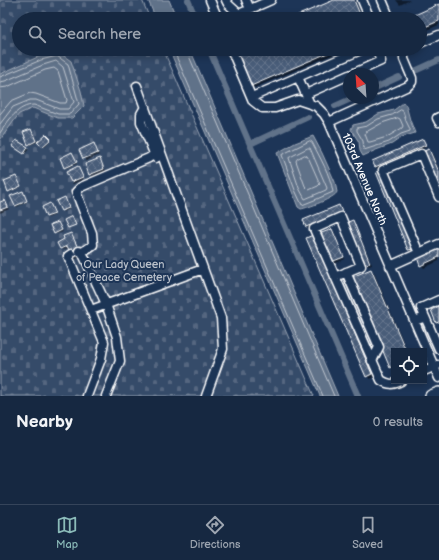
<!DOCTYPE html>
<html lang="en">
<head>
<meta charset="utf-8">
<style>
	body { margin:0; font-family:"Balsamiq Sans",sans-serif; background:#1f3048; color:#f1f3f6 }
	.controls { position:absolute; right:12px; bottom:12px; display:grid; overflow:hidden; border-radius:0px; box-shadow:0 2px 6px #0003 }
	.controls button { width:36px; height:36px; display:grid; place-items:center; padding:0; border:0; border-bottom:1px solid #35445a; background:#162841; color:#f1f3f6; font:20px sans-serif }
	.compass { position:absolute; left:343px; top:68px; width:36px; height:36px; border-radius:50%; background:#162841; box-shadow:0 2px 6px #0003; rotate:335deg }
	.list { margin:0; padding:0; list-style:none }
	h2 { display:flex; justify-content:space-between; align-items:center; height:52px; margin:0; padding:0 16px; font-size:17px }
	h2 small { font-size:13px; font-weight:400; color:#9ea6b1 }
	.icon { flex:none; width:22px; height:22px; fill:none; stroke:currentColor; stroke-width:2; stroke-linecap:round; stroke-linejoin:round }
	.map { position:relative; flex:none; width:439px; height:396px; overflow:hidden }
	.search { position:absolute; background:#162841; box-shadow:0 2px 6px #0003; left:12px; right:12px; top:12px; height:44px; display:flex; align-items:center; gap:10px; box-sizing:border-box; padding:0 14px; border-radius:22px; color:#9ea6b1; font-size:15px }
	.sheet { height:108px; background:#162841 }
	nav { display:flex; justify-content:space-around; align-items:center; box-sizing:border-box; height:56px; border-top:1px solid #35445a; background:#162841; font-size:11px; color:#9ea6b1 }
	nav a { display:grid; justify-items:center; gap:2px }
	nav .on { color:#8bbbb9 }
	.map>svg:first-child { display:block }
	.cemetery { fill:url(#cemetery-stones); stroke:#9aa5b4 }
	.water { fill:#617289; stroke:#a0aab8 }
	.shadow { fill:#0007 }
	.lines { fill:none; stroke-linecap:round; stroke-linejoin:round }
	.shore { stroke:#c0c7d0; stroke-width:1 }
	.canal { stroke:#617289; stroke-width:6 }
	.building { fill:url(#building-cross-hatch); stroke:#fff }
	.minor-casing { stroke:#fff; stroke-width:11 }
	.highway-casing { stroke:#fff; stroke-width:14 }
	.minor { stroke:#1d3557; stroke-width:8 }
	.highway { stroke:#1d3557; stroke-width:11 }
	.labels { text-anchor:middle; stroke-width:4; stroke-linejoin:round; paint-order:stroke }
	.street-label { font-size:11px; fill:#fff; stroke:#1d3557 }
	.park-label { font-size:11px; fill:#b9c0ca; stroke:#1d3557 }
</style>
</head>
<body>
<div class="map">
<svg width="439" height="396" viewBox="0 0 439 396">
	<defs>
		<pattern id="cemetery-stones" width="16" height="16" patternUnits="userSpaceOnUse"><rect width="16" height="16" fill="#364b69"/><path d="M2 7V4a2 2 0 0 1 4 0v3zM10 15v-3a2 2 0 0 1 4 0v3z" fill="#546680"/></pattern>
		<pattern id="building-cross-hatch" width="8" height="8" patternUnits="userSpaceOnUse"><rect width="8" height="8" fill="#4a5d79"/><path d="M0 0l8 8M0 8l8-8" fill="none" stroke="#65758d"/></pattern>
	</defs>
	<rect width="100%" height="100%" fill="#1d3557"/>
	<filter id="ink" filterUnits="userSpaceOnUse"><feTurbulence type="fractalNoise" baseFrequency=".025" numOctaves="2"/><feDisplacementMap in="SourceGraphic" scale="8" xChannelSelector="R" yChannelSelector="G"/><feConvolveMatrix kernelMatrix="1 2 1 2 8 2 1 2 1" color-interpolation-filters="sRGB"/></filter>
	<g filter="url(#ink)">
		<path class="cemetery" d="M0,0H142L150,19H19V49H163L314,396H0Z"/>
		<path class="water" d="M148,0H169L177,19H156Z
			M169,49H190L338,396H320Z
			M57,51L71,61L81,91L84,106L72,118H58L33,108L19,114L0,140V74L40,56Z
			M403,103L406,105L410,120L415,133L402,137L392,144L376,150L363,156L360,151L359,142L352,131L351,129L353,125L366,122L378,114L394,110Z
			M313,136L322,153L335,182L337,192C335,198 307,208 301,209L298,207L277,153L295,143Z"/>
		<path class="shadow" d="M337,0H355L363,19H292Z
			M396,0H410L400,5Z
			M439,5V25L420,33V19H409Z
			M236,49H346L254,88L252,85Z
			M32,131L37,142L30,145L29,144Z
			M46,135L51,140L44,147L39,142Z
			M423,140L427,147L378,169L376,167Z
			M93,144L99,155L86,161L80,150Z
			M15,147L27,148L29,149L25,154Z
			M429,150L432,153L439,170V183Z
			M73,155L77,164L66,168L65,167Z
			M100,159L106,171L92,176L90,174Z
			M78,168L84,179L73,184L71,182Z
			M379,172L381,174L414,251L411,252L409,250L377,173Z
			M16,177L21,187L10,192L9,191Z
			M24,193L27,202L17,207L16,206Z
			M66,199L70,209L63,212L57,201Z
			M5,201L9,209L0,213V204Z
			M51,205L55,215L48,218L43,207Z
			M339,206L344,214L309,229L307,227Z
			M352,221L354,223L372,265L368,266L366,264L349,223Z
			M58,223L63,232L56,234L55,233Z
			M332,230L334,232L345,259L334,264L331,262Z
			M71,234L82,256L76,259L69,248L63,250L61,248Z
			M315,240L374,377L370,379L367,376Z
			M439,249V261L424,268L421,265Z
			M371,270L374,273L407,351H394V370L391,367Z
			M347,282L374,346L370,348Z"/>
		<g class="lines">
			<path class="shore" d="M173,49L323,396
				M186,49L334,396
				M0,77L41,60L57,56L68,64L79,104L70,114H58L34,105C18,105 8,121 0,133
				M0,82L5,81L43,65L56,61L63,67L74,102L68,109H59L36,100H30L13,107L0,124
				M0,88L7,87L45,70L54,68L58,71L67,100L66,103H60L36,94L30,93L11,101L0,114
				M401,110L403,111L406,121L410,129V131L401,134L389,142L364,150L363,141L357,131V128L367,126L378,119L392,115Z
				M398,118L400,119L403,126L402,128L387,137L370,142H368L365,134L366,132L382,123Z
				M310,141L312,142C320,158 330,174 333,192L317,199L302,205L295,190L282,155Z
				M308,148H310L327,188L326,190L305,199L299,188L289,158Z
				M305,155L307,156L309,159L320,184L318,186L309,190L305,186L296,161L297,159Z"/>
			<path class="canal" d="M188,0L196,19
				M209,49L358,396
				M417,70L439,60
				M373,89L399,77
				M335,106L353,98
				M250,144L308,117"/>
		</g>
		<path class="building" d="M334,0H354L362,19H289Z
			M439,4V21L420,29V19H406Z
			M235,49H337L251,86Z
			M31,129L36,141L28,145L23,132Z
			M46,134L51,139L42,147L37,142Z
			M423,139L426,145L375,167L372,161Z
			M16,140L28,147L24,154L12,146Z
			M94,143L98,153L83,159L79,150Z
			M429,149L439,172V185L424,151Z
			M72,152L77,162L64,168L60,158Z
			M100,158L104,169L89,175L85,164Z
			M78,166L83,177L71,182L66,172Z
			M379,171L413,249L408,250L376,172Z
			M16,176L21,186L8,192L4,181Z
			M23,191L27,201L15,206L10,196Z
			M65,197L69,208L61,211L56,201Z
			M5,200L8,207L0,210V202Z
			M50,203L55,214L46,217L42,207Z
			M339,205L342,212L306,227L303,220Z
			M72,216L76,225L68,228L64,220Z
			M353,220L370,263L365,264L348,222Z
			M58,222L62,230L54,234L50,225Z
			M332,229L344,257L331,262L319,234Z
			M71,233L81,254L73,258L67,246L60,249L57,243L64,239L63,236Z
			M313,235L372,374L366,377L306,238Z
			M439,248V257L420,266L417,257Z
			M371,269L406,351H394V366L390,368L352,277Z
			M345,279L373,344L368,346L340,281Z
			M439,306V322L436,323L431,310Z"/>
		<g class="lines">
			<g class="minor-casing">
				<path id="minor" d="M210,0L218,19
					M226,0L228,4L239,14L271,0
					M246,0L250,9
					M362,0L370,19
					M382,0L390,19
					M420,43L439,35
					M231,49L253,101L262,108H275L298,100L316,106L324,114L329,122L439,378
					M352,74L381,61L376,49
					M137,86L221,318L223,349L206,396
					M306,94L349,75
					M252,97L298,77
					M310,104L298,77L363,49
					M145,107L141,114V122L156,158
					M439,117L437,118L439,122
					M329,122L408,86L412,82V78L404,59V49
					M79,251L82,252L106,304L117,337L120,361L106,396
					M82,252L93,245L92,233L76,192L81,187L149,158L154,154
					M419,253L383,170L421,154L439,197
					M71,254L68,256L104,342L101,359L87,396
					M390,266L439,244
					M346,272L379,347L372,361
					M335,277L361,266L341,217L314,229L381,380C389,385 393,385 401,381
					M91,310L203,269
					M425,317L439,349
					M415,321L425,317L421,308L439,300
					M424,371L438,365"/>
			</g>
			<g class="highway-casing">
				<path id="highway" d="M431,396L439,393"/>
			</g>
			<use href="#minor" class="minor"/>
			<use href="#highway" class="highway"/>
		</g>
	</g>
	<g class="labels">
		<g class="street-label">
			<text transform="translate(365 179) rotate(67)" y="4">103rd Avenue North</text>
		</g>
		<g class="park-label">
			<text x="124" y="268">Our Lady Queen<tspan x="124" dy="13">of Peace Cemetery</tspan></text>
		</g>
	</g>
</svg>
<div class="controls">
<button><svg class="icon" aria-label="locate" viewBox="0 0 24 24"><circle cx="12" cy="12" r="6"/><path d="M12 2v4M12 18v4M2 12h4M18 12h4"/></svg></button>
</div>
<svg class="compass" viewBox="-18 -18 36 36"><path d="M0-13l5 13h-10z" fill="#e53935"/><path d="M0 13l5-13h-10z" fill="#9ea6b1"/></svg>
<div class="search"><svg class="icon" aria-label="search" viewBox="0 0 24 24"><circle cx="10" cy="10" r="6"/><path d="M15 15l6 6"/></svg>Search here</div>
</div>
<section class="sheet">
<h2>Nearby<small>0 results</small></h2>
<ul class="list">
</ul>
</section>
<nav>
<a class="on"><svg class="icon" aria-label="map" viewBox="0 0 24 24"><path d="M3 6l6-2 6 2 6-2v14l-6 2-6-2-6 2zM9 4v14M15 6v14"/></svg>Map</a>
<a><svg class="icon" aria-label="directions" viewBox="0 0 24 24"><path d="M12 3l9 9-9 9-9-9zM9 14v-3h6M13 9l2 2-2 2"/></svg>Directions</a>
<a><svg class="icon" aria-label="saved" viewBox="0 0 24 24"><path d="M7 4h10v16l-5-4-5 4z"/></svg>Saved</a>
</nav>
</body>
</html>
